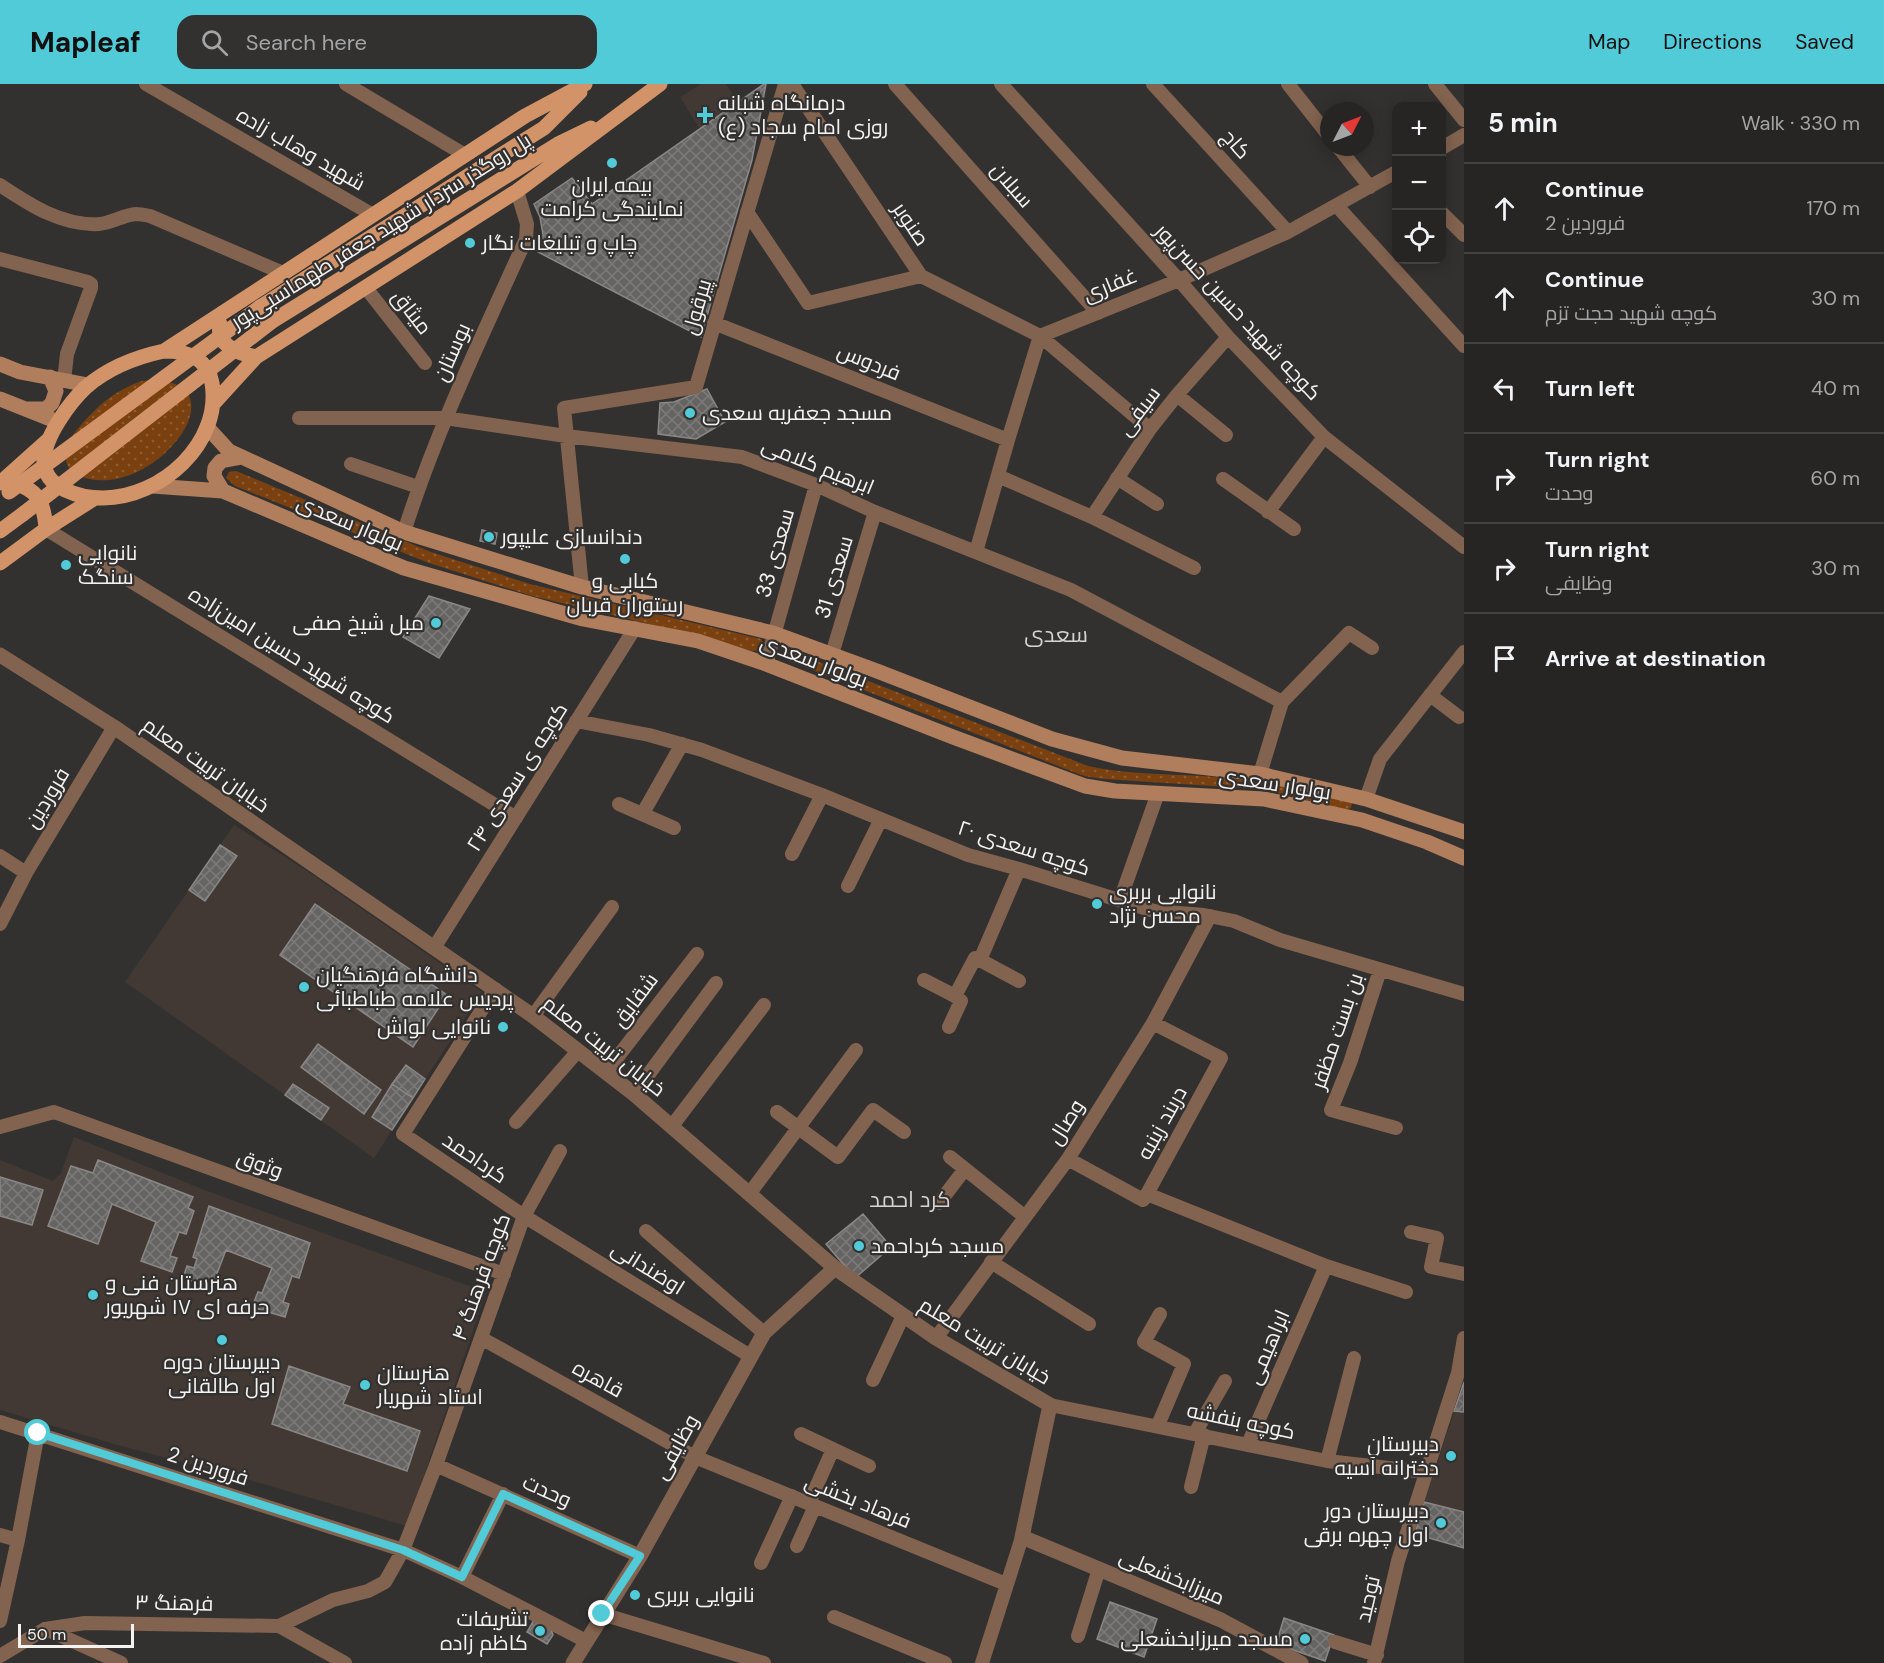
<!DOCTYPE html>
<html lang="en">
<head>
<meta charset="utf-8">
<style>
	body { margin:0; font-family:"DM Sans",Cairo,sans-serif; background:#323130; color:#f1f3f6 }
	.controls { position:absolute; right:18px; top:18px; display:grid; overflow:hidden; border-radius:12px; box-shadow:0 3px 15px #0003 }
	.controls button { width:54px; height:54px; display:grid; place-items:center; padding:0; border:0; border-bottom:2px solid #424241; background:#262523; color:#f1f3f6; font:30px sans-serif }
	.compass { position:absolute; left:1320px; top:18px; width:54px; height:54px; border-radius:50%; background:#262523; box-shadow:0 3px 15px #0003; rotate:48deg }
	.scale { position:absolute; left:18px; bottom:15px; width:116px; box-sizing:border-box; padding-left:6px; border:3px solid #f5f3f2; border-top:0; font-size:16px; line-height:21px; white-space:nowrap; color:#f5f3f2; -webkit-text-stroke:4px #33312f; paint-order:stroke }
	.stop { position:absolute; width:18px; height:18px; margin:-14px; border:4px solid #52cbd8; border-radius:50%; background:#fff }
	.stop.end { background:#52cbd8; border-color:#fff; box-shadow:0 2px 6px #0008 }
	.list { margin:0; padding:0; list-style:none }
	h2 { display:flex; justify-content:space-between; align-items:center; height:78px; margin:0; padding:0 24px; font-size:26px }
	h2 small { font-size:20px; font-weight:400; color:#a4a5a6 }
	.list li { display:grid; grid-template-columns:39px 1fr auto; gap:18px; align-items:center; box-sizing:border-box; height:90px; padding:0 24px; border-top:2px solid #424241 }
	.list b { display:block; font-size:22px; white-space:nowrap }
	.list p { margin:0; font-size:20px; white-space:nowrap; color:#a4a5a6 }
	.list em { font-size:20px; font-style:normal; color:#a4a5a6 }
	.icon { flex:none; width:33px; height:33px; fill:none; stroke:currentColor; stroke-width:2; stroke-linecap:round; stroke-linejoin:round }
	.map { position:relative; flex:none; width:1464px; height:1579px; overflow:hidden }
	header { display:flex; align-items:center; gap:36px; box-sizing:border-box; height:84px; padding:0 30px; background:#52cbd8; color:#111 }
	header strong { font-size:28px }
	nav { display:flex; gap:33px; margin-inline-start:auto; font-size:21px }
	.search { width:420px; height:54px; background:#323130; display:flex; align-items:center; gap:15px; box-sizing:border-box; padding:0 21px; border-radius:18px; color:#a4a5a6; font-size:22px }
	main { display:flex }
	aside { flex:1; background:#262523 }
	.map>svg:first-child { display:block }
	.built { fill:#423934 }
	.grass { fill:url(#grass-dots) }
	.building { fill:url(#building-cross-hatch); stroke:#8a8786; stroke-width:1.5 }
	.lines { fill:none; stroke-linecap:round; stroke-linejoin:round }
	.minor { stroke:#82634f; stroke-width:14 }
	.tertiary { stroke:#82634f; stroke-width:15 }
	.secondary { stroke:#b07e5d; stroke-width:15 }
	.primary { stroke:#d39368; stroke-width:15 }
	.primary-bridge { stroke:#d39368; stroke-width:15 }
	.route { stroke:#52cbd8; stroke-width:8 }
	.poi-dot { fill:#52cbd8; stroke:#33312f; stroke-width:2 }
	.labels { text-anchor:middle; stroke-width:4.5; stroke-linejoin:round; paint-order:stroke }
	.poi-label { font-size:21px; fill:#f5f3f2; stroke:#33312f; text-anchor:start }
	.street-label { font-size:21px; fill:#f5f3f2; stroke:#33312f }
	.neighbourhood-label { font-size:22px; fill:#d7d4d2; stroke:#33312f }
</style>
</head>
<body>
<header>
<strong>Mapleaf</strong>
<div class="search"><svg class="icon" aria-label="search" viewBox="0 0 24 24"><circle cx="10" cy="10" r="6"/><path d="M15 15l6 6"/></svg>Search here</div>
<nav><a>Map</a><a>Directions</a><a>Saved</a></nav>
</header>
<main>
<div class="map">
<svg width="1464" height="1579" viewBox="0 0 1464 1579">
	<defs>
		<pattern id="grass-dots" width="8" height="8" patternUnits="userSpaceOnUse" patternTransform="scale(1.5)"><rect width="8" height="8" fill="#7a400f"/><path d="M2 2h.1M6 6h.1" fill="none" stroke="#8e5c32" stroke-width="1.8" stroke-linecap="round"/></pattern>
		<pattern id="building-cross-hatch" width="8" height="8" patternUnits="userSpaceOnUse" patternTransform="scale(1.5)"><rect width="8" height="8" fill="#666462"/><path d="M0 0l8 8M0 8l8-8" fill="none" stroke="#7c7b79"/></pattern>
	</defs>
	<rect width="100%" height="100%" fill="#33312f"/>
	<path class="built" d="M701,0H726L738,18L700,45L680,13Z
		M234,741L304,785L482,908L374,1074L125,898Z
		M74,1053L207,1107L486,1208L407,1442L243,1394L114,1360L0,1326V1076L53,1097L61,1089Z
		M1464,1298V1428L1424,1418Z"/>
	<path class="grass" d="M142,297C247,288 163,410 89,395C69,390 65,382 64,363C85,334 108,308 142,297Z
		M236,387L431,468L530,500L761,555L764,560V566L752,567L625,534L532,512L429,479L235,402L226,394L229,388Z
		M791,567L1088,682C1126,690 1164,690 1203,692C1256,696 1301,706 1352,719L1351,724L1346,726L1283,710L1243,704L1104,695L1084,692L789,577L786,574V570Z"/>
	<path class="building" d="M764,0H766L752,76L701,253L538,168L533,157L543,151L540,133L534,120L572,94L592,120Z
		M707,305L725,338L696,355L658,350L660,319L674,318Z
		M482,446L497,449L495,460L480,457Z
		M429,512L470,525L439,574L403,553Z
		M220,761L237,772L205,817L189,806Z
		M315,820L447,911L413,963L280,871Z
		M318,960L381,1006L364,1030L301,983Z
		M406,981L425,995L413,1014L392,1000Z
		M293,1000L329,1024L321,1036L285,1011Z
		M392,1000L413,1014L392,1046L372,1033Z
		M98,1076L193,1113L188,1124L194,1127L186,1150L179,1148L170,1172L177,1174L172,1188L141,1177L156,1138L112,1120L98,1160L48,1142L71,1082L93,1089Z
		M0,1093L43,1106L32,1141L0,1132Z
		M209,1122L310,1159L299,1194L292,1192L283,1218L289,1220L285,1233L252,1223L258,1208L262,1209L272,1184L226,1166L216,1192L220,1193L216,1205L183,1194L187,1182L194,1184L197,1175L193,1173Z
		M863,1130L891,1163L855,1194L826,1160Z
		M289,1282L350,1303L343,1320L420,1347L407,1387L272,1340Z
		M1464,1298V1328L1454,1327Z
		M1424,1418L1464,1428V1464L1415,1450Z
		M1110,1518L1157,1535L1144,1573L1097,1555Z
		M1284,1534L1334,1551L1325,1577L1276,1560Z
		M534,1536L551,1545L553,1551L547,1560L527,1548Z"/>
	<g class="lines">
		<path class="minor" d="M146,0L373,131
			M346,0L465,71
			M792,0L921,192L1040,252L1150,345
			M895,0L1098,229
			M1001,0L1179,196L1228,253L1324,353L1464,463
			M1153,0L1288,148
			M1288,0L1329,52
			M1435,0L1464,36
			M1338,63L1370,103
			M1442,64L1464,51
			M0,101C30,121 62,142 99,140C112,139 123,131 136,130C140,130 145,131 150,132L283,189
			M1337,122L1464,262
			M747,128L808,219L921,192
			M1442,129L1464,151
			M0,175L88,198L91,200V204L67,270L64,297
			M366,204L425,279
			M714,239L1008,356
			M1177,311L1226,351
			M299,334H445L566,352L742,373L816,401L875,428L1071,506L1282,618
			M351,380L418,403
			M998,392L1092,433L1194,484
			M1117,394L1157,420
			M1223,395L1294,445
			M1268,428L1324,353
			M1092,433L1150,345L1177,311L1228,253
			M46,445L516,734
			M404,448C436,347 482,252 526,155L527,140L517,107
			M976,468L1008,356L1040,252L1179,196L1288,148L1396,88
			M582,503L564,324L696,303L785,0
			M832,570L875,428
			M766,580L816,401
			M1430,611L1459,633
			M576,637L649,651L702,666L822,711L968,771L1019,785L1154,827L1204,831L1234,837L1280,856L1464,910
			M1260,690L1282,618L1349,549L1372,564
			M1366,715L1380,675L1464,568
			M619,720L674,744
			M643,729L682,660
			M792,770L822,711
			M0,772L26,789
			M848,802L881,735
			M1120,816L1158,709
			M0,840L26,789L114,643
			M434,864L635,544
			M980,876L1019,897
			M1380,886L1350,979L1331,1026L1396,1044
			M924,896L955,912
			M495,905L403,1050L524,1132L750,1272
			M533,932L612,823
			M949,943L961,917L955,912L975,874L980,876L1019,785
			M606,988L697,870
			M634,1010L716,899
			M777,1028L838,1073L873,1026L904,1048
			M516,1038L578,967
			M672,1042L764,921
			M0,1043L54,1028L504,1190
			M950,1073L1024,1132
			M1068,1075L1143,1116L1147,1110L1221,974L1153,939
			M750,1109L856,966
			M1147,1110L1326,1182L1248,1360
			M939,1119L965,1085
			M646,1147L764,1249
			M1411,1148L1437,1154L1431,1183L1464,1190
			M991,1178L1089,1240
			M1326,1182L1406,1208
			M481,1254L695,1373L1006,1500
			M936,1254L1068,1075L1153,939L1210,832
			M873,1296L903,1232
			M1050,1321L1327,1377L1425,1388
			M0,1338L403,1466L462,1493L586,1557
			M1158,1341L1184,1280L1144,1258L1160,1230
			M1195,1349L1225,1297
			M801,1350L869,1382
			M1327,1377L1354,1274
			M436,1381L640,1472
			M1191,1403L1204,1351
			M809,1419L833,1365
			M0,1451L18,1456
			M797,1462L815,1422
			M761,1479L792,1412
			M462,1493L503,1410
			M602,1530L764,1579
			M834,1533L945,1579
			M0,1537L18,1456L38,1349
			M279,1542L333,1516L368,1507L385,1498L403,1466L436,1381L524,1132L560,1067
			M46,1545L121,1579
			M1078,1552L1099,1485
			M1335,1558L1377,1571
			M0,1572L45,1545L85,1539L279,1542L345,1579
			M982,1579L1022,1453
			M1374,1579L1398,1477L1458,1289L1464,1254"/>
		<path class="tertiary" d="M0,571L114,643L533,932L634,1010L835,1184L936,1254L1050,1321L1022,1453L1221,1536L1301,1579
			M573,1579L640,1472L764,1249L835,1184"/>
		<path class="secondary" d="M0,280L20,288L88,301
			M0,315L58,338
			M28,325H46L52,319L56,307L50,293
			M207,343L229,367L404,448L582,503L773,549L877,587L1052,655L1122,674L1260,690L1366,715L1464,748
			M152,402L223,407L404,484L583,535L698,557L766,580L953,653L1085,702L1115,707L1264,715L1362,736L1427,758L1464,774
			M223,407L214,392L215,384L221,377L242,373"/>
		<path class="primary" d="M260,223L544,44L580,8
			M271,238L558,60L591,44
			M220,240C216,262 238,269 256,273
			M164,267L525,32L585,0
			M164,267C187,267 207,273 212,299C222,359 161,414 103,414C81,414 44,405 44,377C44,353 70,318 86,303C108,284 136,273 164,267Z
			M214,319L256,273L517,107L660,0
			M3,397C34,402 44,413 46,445
			M0,399L48,356
			M0,447L23,430
			M0,479L46,445L95,414"/>
		<path class="primary-bridge" d="M9,408L260,223
			M23,430L271,238"/>
	</g>
	<g class="lines">
		<path class="route" d="M38,1349L403,1466L462,1493L503,1410L640,1472L602,1530"/>
	</g>
	<g class="poi-dot">
		<path d="M702 22h6v6h6v6h-6v6h-6v-6h-6v-6h6z"/>
		<circle cx="612" cy="79" r="6"/>
		<circle cx="470" cy="159" r="6"/>
		<circle cx="690" cy="329" r="6"/>
		<circle cx="489" cy="453" r="6"/>
		<circle cx="625" cy="475" r="6"/>
		<circle cx="66" cy="481" r="6"/>
		<circle cx="436" cy="539" r="6"/>
		<circle cx="1097" cy="820" r="6"/>
		<circle cx="304" cy="903" r="6"/>
		<circle cx="503" cy="943" r="6"/>
		<circle cx="859" cy="1162" r="6"/>
		<circle cx="93" cy="1211" r="6"/>
		<circle cx="222" cy="1256" r="6"/>
		<circle cx="365" cy="1301" r="6"/>
		<circle cx="1451" cy="1372" r="6"/>
		<circle cx="1441" cy="1439" r="6"/>
		<circle cx="635" cy="1511" r="6"/>
		<circle cx="540" cy="1547" r="6"/>
		<circle cx="1305" cy="1555" r="6"/>
	</g>
	<g class="labels">
		<g class="poi-label">
			<text x="718" y="26">درمانگاه شبانه<tspan x="718" dy="24">روزی امام سجاد (ع)</tspan></text>
			<text x="612" y="108" text-anchor="middle">بیمه ایران<tspan x="612" dy="24">نمایندگی کرامت</tspan></text>
			<text x="482" y="166">چاپ و تبلیغات نگار</text>
			<text x="702" y="336">مسجد جعفریه سعدی</text>
			<text x="501" y="460">دندانسازی علیپور</text>
			<text x="78" y="476">نانوایی<tspan x="78" dy="24">سنگک</tspan></text>
			<text x="625" y="504" text-anchor="middle">کبابی و<tspan x="625" dy="24">رستوران قربان</tspan></text>
			<text x="424" y="546" text-anchor="end">مبل شیخ صفی</text>
			<text x="1109" y="815">نانوایی بربری<tspan x="1109" dy="24">محسن نژاد</tspan></text>
			<text x="316" y="898">دانشگاه فرهنگیان<tspan x="316" dy="24">پردیس علامه طباطبائی</tspan></text>
			<text x="491" y="950" text-anchor="end">نانوایی لواش</text>
			<text x="871" y="1169">مسجد کرداحمد</text>
			<text x="105" y="1206">هنرستان فنی و<tspan x="105" dy="24">حرفه ای ۱۷ شهریور</tspan></text>
			<text x="222" y="1285" text-anchor="middle">دبیرستان دوره<tspan x="222" dy="24">اول طالقانی</tspan></text>
			<text x="377" y="1296">هنرستان<tspan x="377" dy="24">استاد شهریار</tspan></text>
			<text x="1439" y="1367" text-anchor="end">دبیرستان<tspan x="1439" dy="24">دخترانه آسیه</tspan></text>
			<text x="1429" y="1434" text-anchor="end">دبیرستان دور<tspan x="1429" dy="24">اول چهره برقی</tspan></text>
			<text x="647" y="1518">نانوایی بربری</text>
			<text x="528" y="1542" text-anchor="end">تشریفات<tspan x="528" dy="24">کاظم زاده</tspan></text>
			<text x="1293" y="1562" text-anchor="end">مسجد میرزابخشعلی</text>
		</g>
		<g class="street-label">
			<text transform="translate(1236 60) rotate(48)" y="7">کاج</text>
			<text transform="translate(301 65) rotate(30)" y="7">شهید وهاب زاده</text>
			<text transform="translate(1012 101) rotate(49)" y="7">سبلان</text>
			<text transform="translate(911 140) rotate(56)" y="7">صنوبر</text>
			<text transform="translate(381 147) rotate(-32)" y="7">پل روگذر سردار شهید جعفر طهماسبی‌پور</text>
			<text transform="translate(1110 201) rotate(-22)" y="7">غفاری</text>
			<text transform="translate(697 223) rotate(-74)" y="7">پیرقول</text>
			<text transform="translate(412 228) rotate(52)" y="7">میثاق</text>
			<text transform="translate(1238 228) rotate(47)" y="7">کوچه شهید حسین حسن‌پور</text>
			<text transform="translate(452 268) rotate(-66)" y="7">بوستان</text>
			<text transform="translate(869 278) rotate(22)" y="7">فردوس</text>
			<text transform="translate(1139 327) rotate(-53)" y="7">سیفی</text>
			<text transform="translate(818 382) rotate(22)" y="7">ابرهیم کلامی</text>
			<text transform="translate(350 439) rotate(23)" y="7">بولوار سعدی</text>
			<text transform="translate(775 469) rotate(-74)" y="7">سعدی 33</text>
			<text transform="translate(834 493) rotate(-73)" y="7">سعدی 31</text>
			<text transform="translate(292 571) rotate(32)" y="7">کوچه شهید حسین امین‌زاده</text>
			<text transform="translate(814 577) rotate(21)" y="7">بولوار سعدی</text>
			<text transform="translate(206 681) rotate(35)" y="7">خیابان تربیت معلم</text>
			<text transform="translate(517 693) rotate(-58)" y="7">کوچه ی سعدی ۲۴</text>
			<text transform="translate(1275 700) rotate(9)" y="7">بولوار سعدی</text>
			<text transform="translate(47 714) rotate(-59)" y="7">فروردین</text>
			<text transform="translate(1024 764) rotate(18)" y="7">کوچه سعدی ۲۰</text>
			<text transform="translate(635 916) rotate(-53)" y="7">شقایق</text>
			<text transform="translate(1337 947) rotate(-71)" y="7">بن بست مظفر</text>
			<text transform="translate(604 962) rotate(38)" y="7">خیابان تربیت معلم</text>
			<text transform="translate(1066 1038) rotate(-58)" y="7">وصال</text>
			<text transform="translate(1162 1039) rotate(-61)" y="7">دربند زینبه</text>
			<text transform="translate(475 1074) rotate(34)" y="7">کرداحمد</text>
			<text transform="translate(260 1080) rotate(20)" y="7">وثوق</text>
			<text transform="translate(648 1184) rotate(32)" y="7">اوضندانی</text>
			<text transform="translate(481 1193) rotate(-70)" y="7">کوچه فرهنگ ۴</text>
			<text transform="translate(985 1257) rotate(31)" y="7">خیابان تربیت معلم</text>
			<text transform="translate(1268 1263) rotate(-67)" y="7">ابراهیمی</text>
			<text transform="translate(598 1295) rotate(29)" y="7">قاهره</text>
			<text transform="translate(1241 1337) rotate(12)" y="7">کوچه بنفشه</text>
			<text transform="translate(676 1363) rotate(-61)" y="7">وظایفی</text>
			<text transform="translate(208 1382) rotate(18)" y="7">فروردین 2</text>
			<text transform="translate(547 1407) rotate(24)" y="7">وحدت</text>
			<text transform="translate(858 1417) rotate(22)" y="7">فرهاد بخشی</text>
			<text transform="translate(1172 1493) rotate(23)" y="7">میرزابخشعلی</text>
			<text transform="translate(1368 1515) rotate(-77)" y="7">توحید</text>
			<text transform="translate(174 1519) rotate(1)" y="7">فرهنگ ۳</text>
		</g>
		<g class="neighbourhood-label">
			<text x="1056" y="558">سعدی</text>
			<text x="910" y="1123">کرد احمد</text>
		</g>
	</g>
</svg>
<div class="controls">
<button>+</button>
<button>−</button>
<button><svg class="icon" aria-label="locate" viewBox="0 0 24 24"><circle cx="12" cy="12" r="6"/><path d="M12 2v4M12 18v4M2 12h4M18 12h4"/></svg></button>
</div>
<svg class="compass" viewBox="-18 -18 36 36"><path d="M0-13l5 13h-10z" fill="#e53935"/><path d="M0 13l5-13h-10z" fill="#a4a5a6"/></svg>
<div class="scale">50 m</div>
<div class="stop" style="left:38px;top:1349px"></div>
<div class="stop end" style="left:602px;top:1530px"></div>
</div>
<aside>
<h2>5 min<small>Walk · 330 m</small></h2>
<ul class="list">
<li><svg class="icon" aria-label="ahead" viewBox="0 0 24 24"><path d="M12 20V5M6 11l6-6 6 6"/></svg><div><b>Continue</b><p>فروردین 2</p></div><em>170 m</em></li>
<li><svg class="icon" aria-label="ahead" viewBox="0 0 24 24"><path d="M12 20V5M6 11l6-6 6 6"/></svg><div><b>Continue</b><p>کوچه شهید حجت تزم</p></div><em>30 m</em></li>
<li><svg class="icon" aria-label="left" viewBox="0 0 24 24"><path d="M17 20v-9H6M10 6l-5 5 5 5"/></svg><div><b>Turn left</b></div><em>40 m</em></li>
<li><svg class="icon" aria-label="right" viewBox="0 0 24 24"><path d="M7 20v-9h11M14 6l5 5-5 5"/></svg><div><b>Turn right</b><p>وحدت</p></div><em>60 m</em></li>
<li><svg class="icon" aria-label="right" viewBox="0 0 24 24"><path d="M7 20v-9h11M14 6l5 5-5 5"/></svg><div><b>Turn right</b><p>وظایفی</p></div><em>30 m</em></li>
<li><svg class="icon" aria-label="arrive" viewBox="0 0 24 24"><path d="M6 21V4h12l-3 4 3 4H6"/></svg><div><b>Arrive at destination</b></div></li>
</ul>
</aside>
</main>
</body>
</html>
